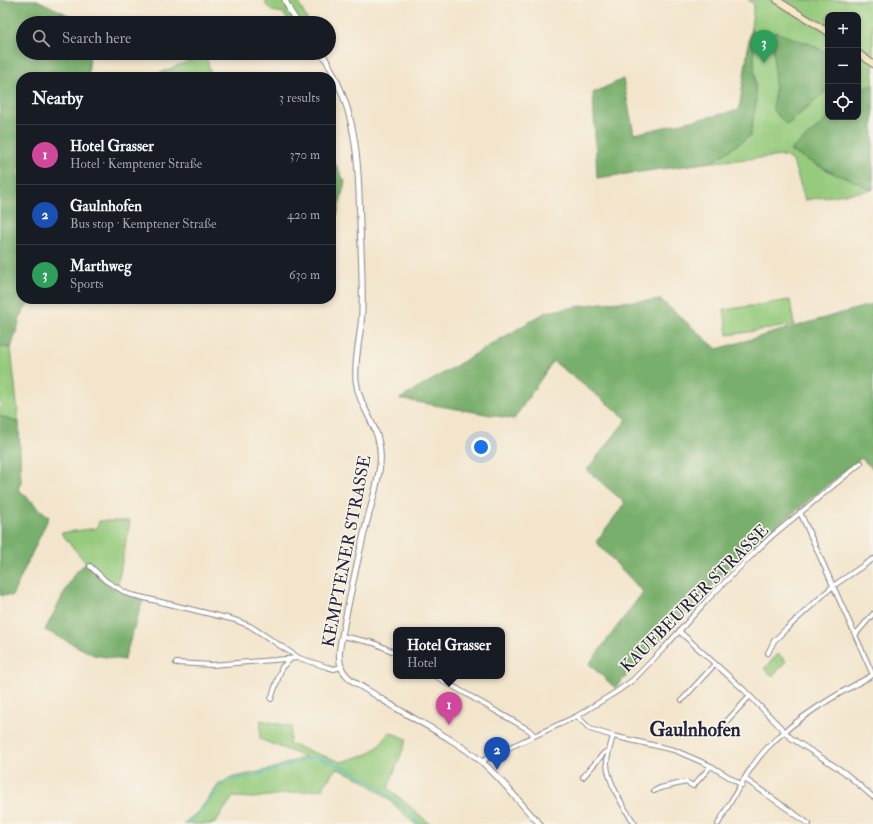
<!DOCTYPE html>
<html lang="en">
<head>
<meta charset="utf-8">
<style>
	body { margin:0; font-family:"IM FELL Double Pica",serif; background:#20242c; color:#f1f3f6 }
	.controls { position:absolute; right:12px; top:12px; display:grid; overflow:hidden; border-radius:8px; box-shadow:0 2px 6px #0003 }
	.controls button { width:36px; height:36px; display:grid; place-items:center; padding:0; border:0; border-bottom:1px solid #363941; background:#171b24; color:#f1f3f6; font:20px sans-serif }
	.you { position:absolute; left:481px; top:447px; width:14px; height:14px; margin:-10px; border:3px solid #fff; border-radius:50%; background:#1a73e8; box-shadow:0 0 0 6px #1a73e833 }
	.badge { display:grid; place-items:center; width:26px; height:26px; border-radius:50%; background:#ea580c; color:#fff; font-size:13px; font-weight:700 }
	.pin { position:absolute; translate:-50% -33px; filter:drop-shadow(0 1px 2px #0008) }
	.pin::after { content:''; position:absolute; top:21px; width:14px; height:12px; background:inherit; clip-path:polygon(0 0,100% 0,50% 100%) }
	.popup { position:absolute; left:393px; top:627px; width:112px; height:52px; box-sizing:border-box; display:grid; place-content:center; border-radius:8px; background:#171b24; filter:drop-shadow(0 1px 3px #0005); font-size:13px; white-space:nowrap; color:#9ea1a6 }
	.popup b { font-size:15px; color:#f1f3f6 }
	.popup::after { content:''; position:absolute; left:50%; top:100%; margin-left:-8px; border:8px solid transparent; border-top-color:#171b24 }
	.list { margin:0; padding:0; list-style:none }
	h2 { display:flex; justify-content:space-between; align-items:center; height:52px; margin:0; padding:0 16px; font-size:17px }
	h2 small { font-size:13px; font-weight:400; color:#9ea1a6 }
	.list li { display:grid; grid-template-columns:26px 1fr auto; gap:12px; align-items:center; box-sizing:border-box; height:60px; padding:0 16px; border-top:1px solid #363941 }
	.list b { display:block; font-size:15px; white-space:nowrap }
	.list p { margin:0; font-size:13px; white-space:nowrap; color:#9ea1a6 }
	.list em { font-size:13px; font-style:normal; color:#9ea1a6 }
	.icon { flex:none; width:22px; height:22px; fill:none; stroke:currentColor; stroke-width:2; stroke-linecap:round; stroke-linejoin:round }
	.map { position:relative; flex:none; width:873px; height:824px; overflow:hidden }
	.search { position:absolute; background:#171b24; box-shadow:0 2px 6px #0003; left:16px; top:16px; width:320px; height:44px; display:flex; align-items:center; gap:10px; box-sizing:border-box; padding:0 14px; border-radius:22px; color:#9ea1a6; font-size:15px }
	.panel { position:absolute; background:#171b24; box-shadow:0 2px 6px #0003; left:16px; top:72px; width:320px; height:232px; border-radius:16px }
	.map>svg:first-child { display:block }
	.green { fill:#96cb7d; stroke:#5c765c }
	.forest { fill:#78af6c; stroke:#4d6854 }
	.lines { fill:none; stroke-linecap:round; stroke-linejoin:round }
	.stream { stroke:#50bec9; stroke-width:1.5 }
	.minor-casing { stroke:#8a8484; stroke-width:6 }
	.tertiary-casing { stroke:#8a8484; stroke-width:7 }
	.secondary-casing { stroke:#8a8484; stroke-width:8 }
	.minor { stroke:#fff; stroke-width:4 }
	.tertiary { stroke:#fff; stroke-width:5 }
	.secondary { stroke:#f7e8c3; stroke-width:5.5 }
	.labels { text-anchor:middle; stroke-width:3.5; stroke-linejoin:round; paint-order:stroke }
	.street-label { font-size:17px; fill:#22223b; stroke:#f7f3e8 }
	.quarter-label { font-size:19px; font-weight:bold; fill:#22223b; stroke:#f7f3e8 }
</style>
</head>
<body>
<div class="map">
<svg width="873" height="824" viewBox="0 0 873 824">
	<rect width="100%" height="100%" fill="#f7f3e8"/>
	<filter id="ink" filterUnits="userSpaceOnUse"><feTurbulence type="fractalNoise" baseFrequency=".025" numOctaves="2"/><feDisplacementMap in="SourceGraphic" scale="8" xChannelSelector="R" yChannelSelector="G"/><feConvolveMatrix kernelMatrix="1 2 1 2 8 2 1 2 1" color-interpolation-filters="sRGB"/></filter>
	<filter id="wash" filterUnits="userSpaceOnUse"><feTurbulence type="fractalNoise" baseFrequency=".012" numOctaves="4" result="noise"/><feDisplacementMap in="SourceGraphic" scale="16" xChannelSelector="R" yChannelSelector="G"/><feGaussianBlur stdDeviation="0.9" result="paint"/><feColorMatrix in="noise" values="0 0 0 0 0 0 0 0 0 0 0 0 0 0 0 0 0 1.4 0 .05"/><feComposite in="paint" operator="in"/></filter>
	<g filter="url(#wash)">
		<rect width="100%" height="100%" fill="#f3e5cc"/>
		<path class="green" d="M266,0H297L309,23H290L283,13L272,11L266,5Z
			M748,0H873V88L869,85L858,94V15H828V54L810,44L774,32L773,37L775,89L773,110L787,125L828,89V117H830L790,151L837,175L848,178L872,190L805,200L793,161L784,156L712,162L750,136L756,102L753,36L751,28L754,4Z
			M206,54L211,77H150Z
			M790,300L794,325L728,335L724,310Z
			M0,347L11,348L19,423L0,416Z
			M99,521H130L117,588L86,563L61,533L97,528Z
			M778,654L786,661L773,676L764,669Z
			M261,720L292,727L289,744L341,762L368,754L380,745L389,732L407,739L388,788L430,824H415L386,797L363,780L336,768L322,789L253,798L233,797L214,824H183L199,811L219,784L230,778L268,770L305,757L260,739Z"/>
		<path class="forest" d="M0,0H37L85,23H23V53H90L88,77H21V170H18L21,190V299H32L22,313L11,348L0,346Z
			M751,28L753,36L756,102L750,136L712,162L597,178L593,93L623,79L634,134L739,110Z
			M774,32L810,44L828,54V89L787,125L773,110L775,89L773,37Z
			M869,85L873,88V189L872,190L848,178L837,175L790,151L830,117H858V94Z
			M331,156L345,182L337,215L331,216Z
			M661,300L717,349L873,304V469L861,458L743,554L615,688L589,664L643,592L596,542L625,503L587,470L627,419L553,361L514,419L400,399L546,312L600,303Z
			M0,416L19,423L21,483L18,489L49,517L12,596L0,595Z
			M86,563L117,588L143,600L124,660L94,655L45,630L74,574Z"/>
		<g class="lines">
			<path class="stream" d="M186,824L194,818L226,781L251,777L315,757L330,762L351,770L377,785L414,817L419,824"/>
		</g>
	</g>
	<g filter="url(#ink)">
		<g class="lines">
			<g class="minor-casing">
				<path id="minor" d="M800,512L873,675
					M90,566L106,581L128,594L235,620L250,626L299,658
					M679,631L744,690L791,738L844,772L873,797
					M855,635L873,614
					M342,636L374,643L396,653
					M768,653L774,641L785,630L833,586L873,559
					M176,663L212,665L299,658L327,667L334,669L341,667
					M435,676L529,730L534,735
					M271,699L282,667L291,659
					M682,700L715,664
					M577,716L590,729L613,736L674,750L711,766L742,785
					M724,724L750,696
					M613,736C611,744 608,752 607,761C606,779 624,809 635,824
					M482,762L489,757L577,716L616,692L633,680L665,647L708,599L759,548L773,535L861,463
					M583,777L604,753L609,751
					M745,779L809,824
					M654,791L660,788L686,782L693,786L711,766
					M718,824C733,799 747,769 768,747C797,717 837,694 873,675"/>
			</g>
			<g class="tertiary-casing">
				<path id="tertiary" d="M285,0L290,11L298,23
					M322,53C358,111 358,159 360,224C361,252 363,281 362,309C362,333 354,356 356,380C359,411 384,428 380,464C378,485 371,505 366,525C358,558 351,591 344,625C342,638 336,656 342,669C348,681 366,689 377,696C411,719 451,736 482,762C504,781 520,804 540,824"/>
			</g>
			<g class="secondary-casing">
				<path id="secondary" d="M777,0L828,32
					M858,53L873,64"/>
			</g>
			<use href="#minor" class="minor"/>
			<use href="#tertiary" class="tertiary"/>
			<use href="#secondary" class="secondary"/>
		</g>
	</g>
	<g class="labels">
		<g class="street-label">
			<text transform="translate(346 551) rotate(-79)" y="6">KEMPTENER STRASSE</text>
			<text transform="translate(694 598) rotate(-45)" y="6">KAUFBEURER STRASSE</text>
		</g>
		<g class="quarter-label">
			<text x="695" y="736">Gaulnhofen</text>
		</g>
	</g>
</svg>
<div class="controls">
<button>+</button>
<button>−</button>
<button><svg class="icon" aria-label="locate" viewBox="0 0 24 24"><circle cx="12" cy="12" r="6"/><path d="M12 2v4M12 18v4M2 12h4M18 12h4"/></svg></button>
</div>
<div class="you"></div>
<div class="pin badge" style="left:449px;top:725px;background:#d1479c">1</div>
<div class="popup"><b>Hotel Grasser</b>Hotel</div>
<div class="pin badge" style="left:497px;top:770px;background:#1a4fb4">2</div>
<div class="pin badge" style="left:764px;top:63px;background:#2e9e5b">3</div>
<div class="search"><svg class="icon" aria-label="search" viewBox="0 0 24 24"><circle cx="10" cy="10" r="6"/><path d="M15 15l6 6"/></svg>Search here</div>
<section class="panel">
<h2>Nearby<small>3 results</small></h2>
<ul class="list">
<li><span class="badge" style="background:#d1479c">1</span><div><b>Hotel Grasser</b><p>Hotel · Kemptener Straße</p></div><em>370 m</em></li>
<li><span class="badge" style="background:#1a4fb4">2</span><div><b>Gaulnhofen</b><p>Bus stop · Kemptener Straße</p></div><em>420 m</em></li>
<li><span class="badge" style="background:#2e9e5b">3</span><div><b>Marthweg</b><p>Sports</p></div><em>630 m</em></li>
</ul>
</section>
</div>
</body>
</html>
